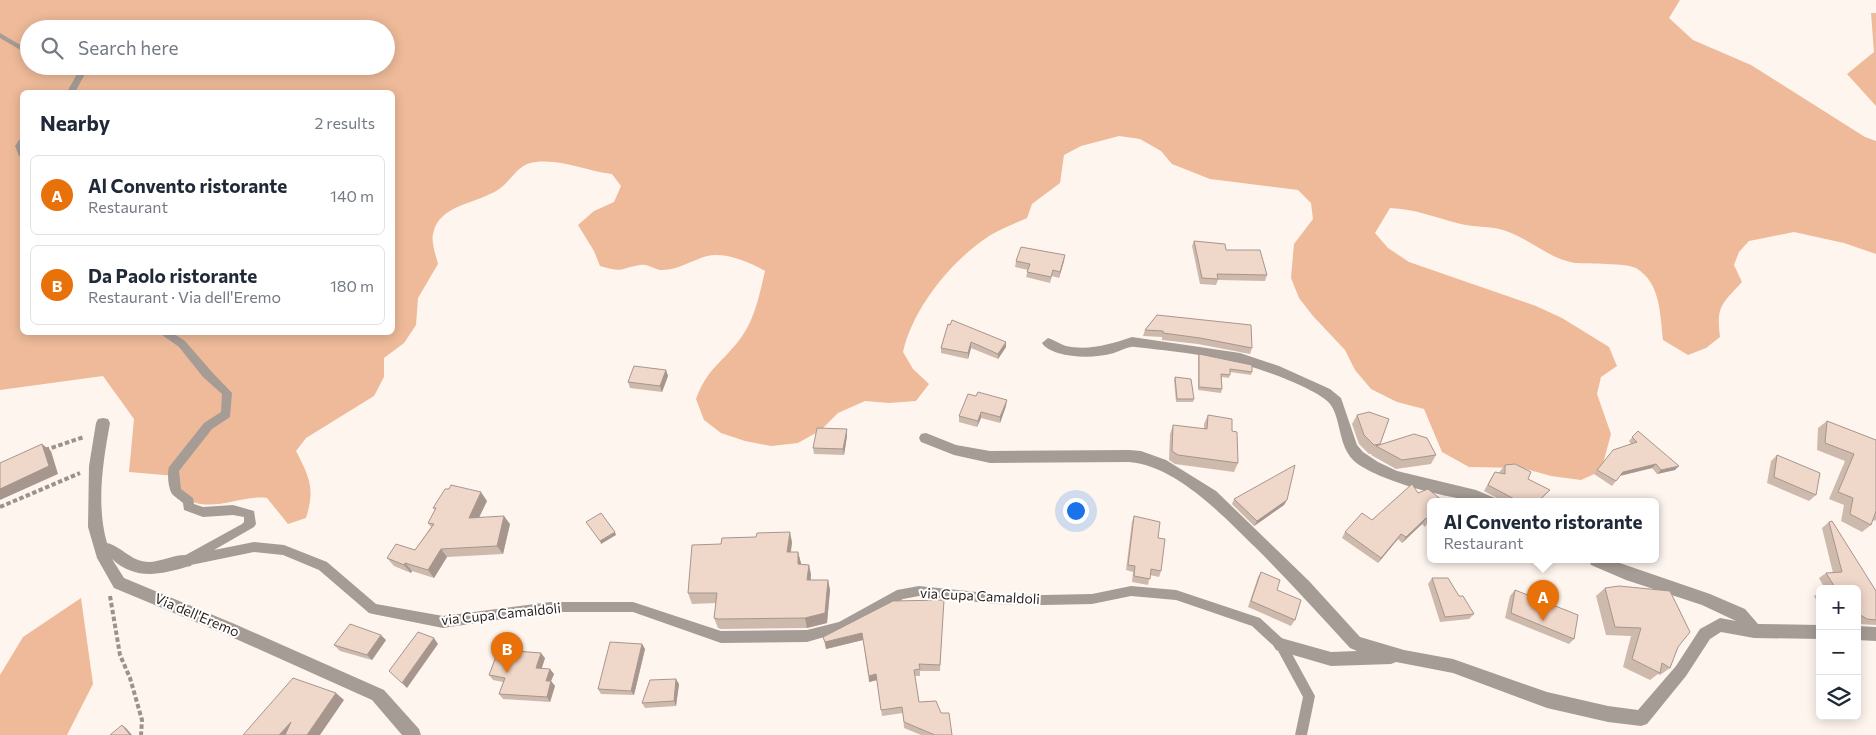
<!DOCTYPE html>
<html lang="en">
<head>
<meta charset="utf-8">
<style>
	body { margin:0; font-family:Commissioner,sans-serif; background:#f6f6f7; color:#1f2937 }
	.controls { position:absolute; right:15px; bottom:15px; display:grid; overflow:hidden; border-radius:8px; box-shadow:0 2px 12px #0003 }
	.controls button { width:45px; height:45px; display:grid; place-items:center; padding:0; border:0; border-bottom:1px solid #e0e1e3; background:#fff; color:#1f2937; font:25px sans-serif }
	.you { position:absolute; left:1075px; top:510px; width:18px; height:18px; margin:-12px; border:4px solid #fff; border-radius:50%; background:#1a73e8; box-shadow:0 0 0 8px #1a73e833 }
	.badge { display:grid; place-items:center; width:32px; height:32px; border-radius:50%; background:#1a73e8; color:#fff; font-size:16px; font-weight:700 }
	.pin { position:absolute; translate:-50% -41px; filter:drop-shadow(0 1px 2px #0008) }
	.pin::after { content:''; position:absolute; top:26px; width:18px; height:15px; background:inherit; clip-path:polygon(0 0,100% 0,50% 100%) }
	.popup { position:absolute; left:1427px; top:498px; width:232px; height:65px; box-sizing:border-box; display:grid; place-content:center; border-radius:8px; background:#fff; filter:drop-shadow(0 1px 4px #0005); font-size:16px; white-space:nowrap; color:#747a83 }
	.popup b { font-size:19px; color:#1f2937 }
	.popup::after { content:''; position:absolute; left:50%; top:100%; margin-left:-10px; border:10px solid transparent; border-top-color:#fff }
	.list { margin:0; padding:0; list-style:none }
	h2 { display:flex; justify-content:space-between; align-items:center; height:65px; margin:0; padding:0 20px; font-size:21px }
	h2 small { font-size:16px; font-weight:400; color:#747a83 }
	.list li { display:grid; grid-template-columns:32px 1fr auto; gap:15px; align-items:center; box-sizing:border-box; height:80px; margin:0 10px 10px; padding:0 10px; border:1px solid #e0e1e3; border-radius:8px }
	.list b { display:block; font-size:19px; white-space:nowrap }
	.list p { margin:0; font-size:16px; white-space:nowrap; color:#747a83 }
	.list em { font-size:16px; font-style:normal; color:#747a83 }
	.icon { flex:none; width:28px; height:28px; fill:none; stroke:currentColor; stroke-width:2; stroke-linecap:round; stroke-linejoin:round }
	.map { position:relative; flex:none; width:1876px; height:735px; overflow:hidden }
	.search { position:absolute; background:#fff; box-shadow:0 2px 12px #0003; left:20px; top:20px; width:375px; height:55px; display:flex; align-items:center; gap:12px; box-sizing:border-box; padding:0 18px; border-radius:28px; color:#747a83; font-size:19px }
	.panel { position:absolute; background:#fff; box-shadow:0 2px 12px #0003; left:20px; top:90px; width:375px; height:245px; border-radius:8px }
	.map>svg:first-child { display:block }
	.green { fill:#eeba99; fill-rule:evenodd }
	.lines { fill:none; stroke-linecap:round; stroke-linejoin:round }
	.path { stroke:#9b928c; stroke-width:4; stroke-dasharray:4.5 2.5; stroke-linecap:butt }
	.service { fill:#a69c96; fill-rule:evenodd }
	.minor { fill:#a69c96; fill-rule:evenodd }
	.wall { fill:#ceb9ad }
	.shaded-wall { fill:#a7968d }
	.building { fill:#efd7c9; stroke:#a7968d }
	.labels { text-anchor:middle; stroke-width:4; stroke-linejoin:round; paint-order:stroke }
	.street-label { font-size:14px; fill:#281f1a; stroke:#fff }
</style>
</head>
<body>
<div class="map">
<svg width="1876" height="735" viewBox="0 0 1876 735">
	<rect width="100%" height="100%" fill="#fef5ef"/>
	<path class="green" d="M0,0H1680L1669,18L1693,40L1751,65L1865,137L1876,141V254L1844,243L1794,232L1749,241L1739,252L1734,265L1742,282C1722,304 1716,306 1720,337L1706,348L1688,355L1663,340C1660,315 1661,283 1636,268C1627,263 1588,264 1575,263C1549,259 1530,239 1506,231C1491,225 1473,228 1457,223C1434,217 1415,209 1390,208L1375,233L1388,248L1409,262L1536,306L1562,318L1609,347L1617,366L1601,377L1597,394L1611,434L1601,471L1581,480L1551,476L1522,468L1469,467L1442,452L1424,409L1397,402L1371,389L1355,370L1345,350L1313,316L1299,298L1291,278L1294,244L1313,219L1311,203L1298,190L1210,179L1172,164L1161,151L1140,139L1119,136L1081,146L1064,155L1060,183L1032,204L1027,218C1014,224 1000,229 989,236C951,261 913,308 903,352L913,369L929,384L916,401L889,403L865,401L838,413L821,430L798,443L771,446L745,441L721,433L704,420L696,399C707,370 718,366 737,343C754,323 759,297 765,271C749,262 726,252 707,256C692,260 678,270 662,270C655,270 648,263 640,265C617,269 625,273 600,266L594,251L578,225L594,211L614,202L621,186L612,174C586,171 562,159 536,162C520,163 514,176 503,186C483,204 439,202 433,234C431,242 436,256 438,264L418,298L416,325L404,343L384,358V377L374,396L306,438L296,451C310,478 315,489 306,518L288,524L267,498C244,495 220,509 196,503C192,502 187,498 182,495L176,476L129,472L134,419L103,376L0,390ZM29,29H386V66H29ZM22,92H392V332H22Z
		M1871,13H1876V106L1847,74L1874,52Z
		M81,598L93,684L67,735H0V675L23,637Z"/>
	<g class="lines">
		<path class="path" d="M45,450L84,437
			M0,507L80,473
			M110,596L120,655L130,678L142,720L141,735"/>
		<path class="service" d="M0,33L29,50V55L0,38Z
			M72,66H80L85,74L75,92H67L77,74Z
			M22,139V157L19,156L15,146L19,140Z
			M158,332H171L185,341L211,371L232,393L230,417L212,429L179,471L181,489L193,498L194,504L203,507L233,505L254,511L256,524L254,527L214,550L254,542L284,545L327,562L376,604L443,616L550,602H633L721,631L807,630L839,622L897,590L919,586L996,594L1044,595L1092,594L1131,586L1176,590L1260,618L1285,641L1315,696L1307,735H1295L1303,697L1277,649L1252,626L1176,600L1131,596L1092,604L1044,605L996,604L919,596L903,599L845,631L807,642L721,643L633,612H550L443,628L373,614L369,613L319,570L283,555L254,552L186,566L182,565L180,561L182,557L242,524L244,522V517L233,515L203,517L184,510L183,503C180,500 176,498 173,495C168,490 167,473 169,467L204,423L221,412L222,394L203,377L179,347Z"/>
		<path class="minor" d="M1132,337L1240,353L1279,366L1330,389L1341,398L1357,445L1363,452L1378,462L1397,471L1476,490L1495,498L1497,502C1466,504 1376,482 1353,460C1338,445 1341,418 1330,404C1320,391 1272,373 1255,368C1220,356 1172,351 1135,347C1129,346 1120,351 1114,353C1095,358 1076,358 1058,353C1052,351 1045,348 1042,343L1048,338C1054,340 1060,344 1066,346C1089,351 1111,344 1132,337Z
			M103,418L108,419L110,423C103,461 96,505 107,543C123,547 131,562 149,562C162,562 179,552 191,556L193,561L191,566L186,567C160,575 134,580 112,559L124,578L237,625L384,690L419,729L421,735H402L372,700L227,635L114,588L97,558L88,527L89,466L96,423L98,419Z
			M926,433L956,445L990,451L1129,450L1141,451L1166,460L1216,491L1309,581L1360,637L1404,650L1453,659L1547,692L1608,706L1638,710L1676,666L1700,629L1720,618L1736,621L1702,605L1626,580L1591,565L1589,560H1611L1710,594L1745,609L1758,624L1820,625V639L1754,638L1721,632L1710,639L1686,676L1647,724L1641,726L1608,722L1547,708L1453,673L1396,662L1391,664L1331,666L1276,650L1273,645L1276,640L1281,638L1331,652L1357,651L1350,648C1319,614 1288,580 1256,548C1223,516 1177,466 1129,462L990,463L954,455L921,442L919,438L921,434Z
			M1857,626L1876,627V641L1857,640Z"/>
	</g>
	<path class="wall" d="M1194,241L1226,250L1267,275L1265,281L1218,280L1216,285L1200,284L1192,246Z
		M1016,261H1064L1059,278L1052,276L1050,283L1026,277L1028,270L1015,267Z
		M1157,315L1252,348L1250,354L1198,344L1162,340V337L1143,336L1145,330Z
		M948,324L1006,347L998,359L971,348L968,359L941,353V348Z
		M1199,354L1252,372L1251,375L1230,372L1229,378L1222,377V389L1221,393L1198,390V357Z
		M666,370L668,376L662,392L630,388L628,382Z
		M1175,377L1194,399L1193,402H1176L1174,380Z
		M1006,406L1000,423L981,418L977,427L959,422V416Z
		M1208,415L1232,431L1238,463L1234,472L1175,464L1169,460L1170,434L1173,425L1204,429V424Z
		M1357,415L1389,419L1380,445L1436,455L1431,464L1396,469L1371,455L1372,454H1369L1359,444L1352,424Z
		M1827,421L1876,440V520L1874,521L1873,520L1871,525L1862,532L1841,521L1844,505L1829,499L1845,461L1817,450L1818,428Z
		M847,429V436L844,455L814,454L813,448Z
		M1638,431L1675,470L1657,474L1652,468L1620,476L1612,486L1594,474L1610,454L1631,444L1629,441Z
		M1777,455L1816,495L1809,501L1767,483L1771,461Z
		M1505,465L1528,479L1550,490L1538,502H1504L1484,491L1491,478L1495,472L1500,473V471Z
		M1412,484L1430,519L1425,527L1422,524L1402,543L1398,539L1378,563L1342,538L1345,532L1372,520Z
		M1234,499L1287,500L1284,505L1254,526L1232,504Z
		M487,501L479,517L510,524L503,554L447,557L434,578L412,571L411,573L394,566L387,558L415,550L431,527L428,523L435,510L433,508Z
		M1134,516L1158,538L1161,571L1159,577L1150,575L1148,585L1132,582L1133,572L1126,570L1132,522Z
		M1829,522L1876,591V625L1859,624L1857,623V589H1825L1819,578L1826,573H1833L1822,528Z
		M792,542L791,552H798L801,564L809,565L811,575V580H828L830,590L827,623L807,628L721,629L718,628L714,618L716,603L692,604L688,593L721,544Z
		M1261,572L1277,590L1295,620L1291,626L1248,607L1258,577Z
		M1432,578L1459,596L1474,614L1469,619L1440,622L1428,584Z
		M1605,588L1678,647L1670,668L1660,675L1658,674L1650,680L1623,667L1631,636L1606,635L1596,596Z
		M1515,590L1574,639L1569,644L1505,618L1510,596Z
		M1820,592V607L1814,596Z
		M943,607L940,671H920V676H915L919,702L941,713L952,735H921L904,728L903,713L882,716L877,680L869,682L863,640L826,649L823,637Z
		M386,640L372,660L340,651L334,645Z
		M642,644L645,649L634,695L601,694L598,689Z
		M514,658H545L542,668L554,674L551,681L555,686L550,702L503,699L499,694L503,682L493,680L489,675Z
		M679,684L676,706L645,708L642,703Z"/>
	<path class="shaded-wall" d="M1065,255L1064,261L1059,278L1060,272Z
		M971,342V348L968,359V353Z
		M1006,342V347L998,359V354Z
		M666,370L668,376L662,392L660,386Z
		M1007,400L1006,406L1000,423V417Z
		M981,412V418L977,427L978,421Z
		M847,429V436L844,455L843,449Z
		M42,444L51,451L58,474L0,500V489Z
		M1656,464L1652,468L1619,476L1623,472Z
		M1679,466L1675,470L1657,474L1661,470Z
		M481,492L487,501L475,526L469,518Z
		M1287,500L1284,505L1254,526L1257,521Z
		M504,516L510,524L503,554L497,546Z
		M1426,518L1422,524L1402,543L1406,537Z
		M615,532L616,535L601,544L600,541Z
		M790,532L792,542L789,563L787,552Z
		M1401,534L1398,539L1378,563L1381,558Z
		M441,549L447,557L434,578L428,570Z
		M798,552L801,563L800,575L798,564Z
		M405,563L412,571L411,573L404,565Z
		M809,565L811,575L809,590L807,580Z
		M828,580L830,590L827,623L807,628L805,618Z
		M862,633L863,640L826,649L825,642Z
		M381,635L386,640L372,660L367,655Z
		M434,638L438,644L407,688L402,683Z
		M642,644L645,649L634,695L631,691Z
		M541,653L545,658L540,673L536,668Z
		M550,669L554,674L551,681L555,686L550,702L547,697L546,681Z
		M876,674L877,680L869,682V676Z
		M676,679L679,684L676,706L674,701Z
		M336,693L344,700L320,735H307Z
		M291,722L294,735H279Z
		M122,725L126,728L132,735H130Z"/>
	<path class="building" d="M1194,241L1225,244L1226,250H1260L1267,275L1217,274L1218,279L1202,278Z
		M1021,247L1065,255L1060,272L1053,270L1051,277L1027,272L1030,264L1016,261Z
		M1157,315L1251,325L1252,348L1200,338L1163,333V331L1145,330Z
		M952,320L1006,342L998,354L971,342L968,353L941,348L948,324L950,325Z
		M1199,354L1252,365V372L1230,369V375L1221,374L1222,389L1199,387Z
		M634,366L666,370L660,386L628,382Z
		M1175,377L1191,379L1194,399H1177Z
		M978,392L1007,400L1000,417L981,412L978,421L959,416L968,394L976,396Z
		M1369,412L1389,419L1380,444L1374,445L1364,435L1357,415Z
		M1208,415L1232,419V431L1237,432L1238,463L1178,455L1172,451L1173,425L1207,429Z
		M1827,421L1876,440V511L1871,525L1850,514L1853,498L1838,492L1854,454L1825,443Z
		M817,428L847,429L843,449L813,448Z
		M1638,431L1679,466L1661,470L1656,464L1623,472L1616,481L1597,470L1613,450L1637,442L1632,437Z
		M1414,434L1427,438L1436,455L1402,460L1376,446Z
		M42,444L49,466L0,489V463Z
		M1777,455L1820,473L1816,495L1774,477Z
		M1515,464L1531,472L1528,479L1550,490L1537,502H1520L1488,485L1495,472L1505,474V465Z
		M1295,465L1287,500L1257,521L1234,499Z
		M1412,484L1418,493L1428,489L1443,501L1442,502H1430V519L1429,521L1426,518L1406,537L1401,534L1381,558L1345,532L1362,513L1372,520Z
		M451,485L481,492L469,518L504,516L497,546L441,549L428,570L405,563L404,565L387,558L396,544L415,550L434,524L428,523L436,508H433L445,489H449Z
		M601,513L615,532L600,541L586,522Z
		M1134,516L1160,522L1158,538L1165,539L1161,571L1151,569L1150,579L1134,576L1135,566L1128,565Z
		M1832,521L1876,591V620L1867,619L1857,613V589H1836L1826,573L1842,572L1829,522Z
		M790,532L787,552H798V564L809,565L807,580H828L825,613L805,618L718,619L714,618L717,593H688L692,545L721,544L722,538L756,537L757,533Z
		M1261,572L1280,580L1277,590L1301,600L1295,620L1251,601Z
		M1432,578H1448L1459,596H1463L1474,614L1445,617Z
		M1619,586L1670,591L1690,632L1678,647L1670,668L1662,663L1660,673L1632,659L1641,628L1615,627L1605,588Z
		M1515,590L1578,615L1574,639L1511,613Z
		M944,600L940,665L919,664L920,669L914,670L919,702L936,701L941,713H949L952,735H935L904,722L902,707L881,710L876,674L869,676L862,633L825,642L823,637L893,601Z
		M350,624L381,635L367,655L334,645Z
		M418,632L434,638L402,683L389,671Z
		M610,642L642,644L631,691L598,689Z
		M516,651L541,653L536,668L550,669L546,681H551L547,697L499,694L505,678L489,675L497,654L514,658Z
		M293,678L336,693L307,735H285L291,722L279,735H243Z
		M676,679L674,701L642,703L650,680Z
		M122,725L130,735H110Z"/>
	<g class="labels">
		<g class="street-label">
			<text transform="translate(980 596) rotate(3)" y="5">via Cupa Camaldoli</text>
			<text transform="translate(501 614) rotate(-6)" y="5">via Cupa Camaldoli</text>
			<text transform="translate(197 615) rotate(23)" y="5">Via dell'Eremo</text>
		</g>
	</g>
</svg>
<div class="controls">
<button>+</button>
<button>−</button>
<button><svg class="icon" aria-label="layers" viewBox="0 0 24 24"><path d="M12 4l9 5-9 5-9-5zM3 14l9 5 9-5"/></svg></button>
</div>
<div class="you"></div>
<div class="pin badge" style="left:1543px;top:621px;background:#e8710a">A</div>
<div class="popup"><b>Al Convento ristorante</b>Restaurant</div>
<div class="pin badge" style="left:507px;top:673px;background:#e8710a">B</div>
<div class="search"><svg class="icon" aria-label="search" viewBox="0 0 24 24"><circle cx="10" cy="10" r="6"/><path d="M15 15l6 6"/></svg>Search here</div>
<section class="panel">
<h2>Nearby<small>2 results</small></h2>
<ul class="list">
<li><span class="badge" style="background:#e8710a">A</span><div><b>Al Convento ristorante</b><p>Restaurant</p></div><em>140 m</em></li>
<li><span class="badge" style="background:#e8710a">B</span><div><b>Da Paolo ristorante</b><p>Restaurant · Via dell'Eremo</p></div><em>180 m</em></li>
</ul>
</section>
</div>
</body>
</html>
